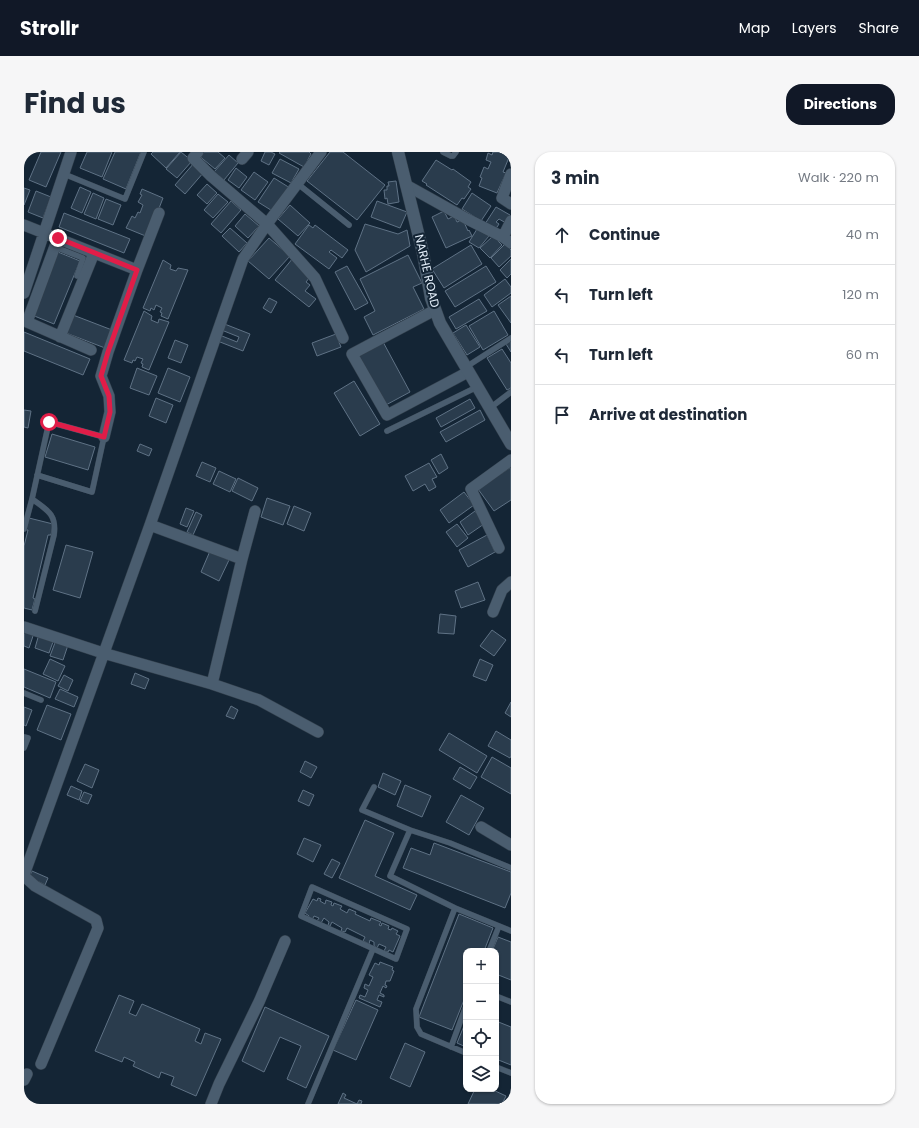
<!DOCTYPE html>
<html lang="en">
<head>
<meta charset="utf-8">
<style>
	body { margin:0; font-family:Poppins,sans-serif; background:#f6f6f7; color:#1f2937 }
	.controls { position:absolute; right:12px; bottom:12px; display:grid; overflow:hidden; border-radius:8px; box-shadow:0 1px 3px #0004 }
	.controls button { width:36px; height:36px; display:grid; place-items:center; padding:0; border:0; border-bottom:1px solid #e0e1e3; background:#fff; color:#1f2937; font:20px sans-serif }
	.stop { position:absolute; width:12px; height:12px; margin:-9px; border:3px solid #e11d48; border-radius:50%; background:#fff }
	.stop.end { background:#e11d48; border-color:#fff; box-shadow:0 1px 4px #0008 }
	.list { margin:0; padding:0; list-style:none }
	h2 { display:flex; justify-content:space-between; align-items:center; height:52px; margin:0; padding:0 16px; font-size:17px }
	h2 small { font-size:13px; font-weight:400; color:#747a83 }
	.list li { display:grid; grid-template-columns:26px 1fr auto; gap:12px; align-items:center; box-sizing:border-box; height:60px; padding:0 16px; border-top:1px solid #e0e1e3 }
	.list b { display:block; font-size:15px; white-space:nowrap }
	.list em { font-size:13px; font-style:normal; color:#747a83 }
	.icon { flex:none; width:22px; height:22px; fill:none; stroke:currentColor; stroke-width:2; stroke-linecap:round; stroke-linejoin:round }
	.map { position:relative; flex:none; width:487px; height:952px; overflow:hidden; border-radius:16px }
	header { display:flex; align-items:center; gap:24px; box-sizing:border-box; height:56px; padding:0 20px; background:#111827; color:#fff }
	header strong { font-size:19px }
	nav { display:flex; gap:22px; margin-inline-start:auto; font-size:14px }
	.intro { display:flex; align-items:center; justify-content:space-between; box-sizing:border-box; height:96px; padding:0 24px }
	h1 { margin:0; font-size:28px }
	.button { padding:10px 18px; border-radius:16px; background:#111827; color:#fff; font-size:14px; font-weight:700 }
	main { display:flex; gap:24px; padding:0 24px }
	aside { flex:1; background:#fff; border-radius:16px; box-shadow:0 1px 3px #0004 }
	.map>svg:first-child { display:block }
	.building { fill:#2a3c4d; stroke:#5f7285 }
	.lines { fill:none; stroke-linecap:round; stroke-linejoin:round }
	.lane-casing { stroke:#33404d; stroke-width:6 }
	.street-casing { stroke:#33404d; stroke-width:12 }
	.secondary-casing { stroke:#33404d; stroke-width:13 }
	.lane { stroke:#4a5d6f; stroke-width:5.5 }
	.street { stroke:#4a5d6f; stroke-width:11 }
	.secondary { stroke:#4a5d6f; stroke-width:12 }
	.route { stroke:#e11d48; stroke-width:5 }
	.labels { text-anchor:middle; stroke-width:4; stroke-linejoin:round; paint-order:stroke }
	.street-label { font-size:12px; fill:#e4effa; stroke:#142535 }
</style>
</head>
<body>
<header>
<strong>Strollr</strong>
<nav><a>Map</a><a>Layers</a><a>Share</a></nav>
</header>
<div class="intro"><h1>Find us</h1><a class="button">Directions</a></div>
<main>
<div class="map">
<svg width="487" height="952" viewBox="0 0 487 952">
	<rect width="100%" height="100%" fill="#142535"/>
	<path class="building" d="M17,0H37L22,35L5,28Z
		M63,0H88L78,25L56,16Z
		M91,0H117L102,37L79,27Z
		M129,0H156L142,16L127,2Z
		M157,0L168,9L153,26L142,17Z
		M177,0H194L201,6L191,17L174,3Z
		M241,0H247L251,2L245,13L237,9Z
		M256,0H285L287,2L280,15L255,1Z
		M306,0H319L361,33L333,68L283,29Z
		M469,0H480L486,3L479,20L482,21L473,41L455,34L458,26L456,25L460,15L464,17L467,10L462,8L464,1L468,3Z
		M205,3L214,11L200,28L190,20Z
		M256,7L275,17L267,31L248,21Z
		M412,8L428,18L429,17L447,30L444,35L447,37L440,47L438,46L433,53L402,33L403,32L398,29Z
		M170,11L180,20L161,42L151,33Z
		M212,16L223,25L215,36L204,28Z
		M230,20L244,30L231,48L217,38Z
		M250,26L266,36L250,60L234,50Z
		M372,29L375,50L364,52L363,46L361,47L360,38H363V34H365L364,30Z
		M183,32L193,41L183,52L173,43Z
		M56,35L67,40L58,61L47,56Z
		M0,36L6,38L0,53Z
		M118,37L139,46L124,85L102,76L108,64L111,66L114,60L116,61L119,53L114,50L118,43L116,42Z
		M12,39L27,45L19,66L4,60Z
		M69,41L80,46L72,67L60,62Z
		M448,41L467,54L457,69L438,57Z
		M194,42L204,50L189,66L180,58Z
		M82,47L97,53L89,73L74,67Z
		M207,49L217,58L197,81L187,72Z
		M353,49L383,60L376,76L347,65Z
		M266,53L286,71L274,84L254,67Z
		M472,55L486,63L482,71L475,67L472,70L475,72L471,78L461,72Z
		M420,59L424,67L430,64L433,70L439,68L444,79L445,78L448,84L422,96L408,65Z
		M40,61L106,87L100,101L35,75Z
		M221,62L235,74L224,86L211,74Z
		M341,72L374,82L383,78L386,94L342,120L331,98Z
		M285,73L289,76L291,73L324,98L318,106L307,98L305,100L313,106L305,117L271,92Z
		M206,76L223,91L215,100L198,84Z
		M453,77L465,84L455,96L445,90Z
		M469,84L478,93L466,106L456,96Z
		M245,86L266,104L245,127L224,109Z
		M481,92L487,98V104L475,115L467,106Z
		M447,93L458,112L420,136L408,117Z
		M34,100L56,109L30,172L8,163Z
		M384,103L398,131L389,135L400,157L349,183L340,165L351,159L336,127Z
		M269,106L276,112L274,115L286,125L282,130L286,133L281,139L292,147L285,155L251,128Z
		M487,107V122L483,126L476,118Z
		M139,108L147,113L146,117L152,119L154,116L164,118L144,167L137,164L138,161L136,160L138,156L132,153L130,158L127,156L126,159L119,156Z
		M323,114L344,151L331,158L311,120Z
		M462,114L472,130L431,155L421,139Z
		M481,127L487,135V141L468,155L460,143Z
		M487,144V171L474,153Z
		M245,146L253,150L247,161L239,156Z
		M455,147L463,159L432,177L425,165Z
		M120,159L128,164L127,168L134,171L135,167L145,170L125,218L118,215L119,212L117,211L119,207L113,205L111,209L109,208L108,211L100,208Z
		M470,159L484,183L459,198L445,174Z
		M49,163L88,178L81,196L42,181Z
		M198,171L226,182L219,199L191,188L193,182L213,190L215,185L195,177Z
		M442,173L456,195L443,203L429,181Z
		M0,180L66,207L59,223L0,199Z
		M312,182L317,195L293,204L288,191Z
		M151,188L164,193L157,211L144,206Z
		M358,188L386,240L360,254L331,203Z
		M487,188V200L482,192Z
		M478,197L487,211V236L483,238L463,206Z
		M113,216L133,224L125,243L106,236Z
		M144,216L166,225L156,250L134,241Z
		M330,229L356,272L336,284L310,241Z
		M132,246L149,253L142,271L125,264Z
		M446,247L451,256L417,275L412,266Z
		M0,258L7,259L4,276L0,275Z
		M456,258L461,268L422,290L416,280Z
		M28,282L71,295L64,318L21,305Z
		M116,292L128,297L125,304L113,299Z
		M417,302L424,316L415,322L407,308Z
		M178,310L192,316L186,330L172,324Z
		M405,311L413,325L408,327L412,335L405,339L401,332L389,339L381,324Z
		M487,315V348L470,359L454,337Z
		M195,319L212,327L206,340L189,332Z
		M214,326L234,336L228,349L208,339Z
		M440,340L450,353L425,371L416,358Z
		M243,346L266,354L259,373L237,365Z
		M270,354L287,361L280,379L263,372Z
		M162,356L170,359L163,375L156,372Z
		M451,359L460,372L444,383L436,370Z
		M172,360L178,363L169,383L163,380Z
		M5,366L29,372L27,383H24L9,446L11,447L8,458L0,456V394L4,378H2Z
		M433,372L444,386L433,395L422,380Z
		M463,383L471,400L444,415L435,398Z
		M42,393L69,400L56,446L29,438Z
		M186,399L205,408L195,429L177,420Z
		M454,430L461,448L437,456L431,439Z
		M416,462L432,464L430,482L414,481Z
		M0,477L10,481L5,496L0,494Z
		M468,478L482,488L470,504L456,494Z
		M15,482L30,487L25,501L11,496Z
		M32,488L44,493L39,508L26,504Z
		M26,507L41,514L34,529L19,522Z
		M456,507L469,513L462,529L449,524Z
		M0,517L32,530L26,546L0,535Z
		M111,521L125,527L121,537L107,532Z
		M40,523L49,528L44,539L34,534Z
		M36,537L54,545L50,555L31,547Z
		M487,550V565L481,561Z
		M23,553L47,562L37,588L13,578Z
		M207,554L214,558L210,567L202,564Z
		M0,555L8,558L2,574L0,573Z
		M472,579L487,588V604L486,606L464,594Z
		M425,581L463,604L453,621L415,598Z
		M468,605L487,616V642L457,625Z
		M281,609L293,615L287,626L276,620Z
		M61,612L75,618L68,636L53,629Z
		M436,615L453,625L446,637L429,627Z
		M359,621L377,629L371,643L354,635Z
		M381,633L407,644L398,665L373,654Z
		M47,634L58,639L55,648L43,643Z
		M279,638L290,643L285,654L274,649Z
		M60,640L68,643L64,652L56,649Z
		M437,643L460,656L445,683L422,670Z
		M341,668L370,681L351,724L393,743L386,758L315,726Z
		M280,686L297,693L289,710L273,702Z
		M410,691L487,720V741L481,756L379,716L387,696L406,703Z
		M308,707L316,711L308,726L300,722Z
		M8,719L24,726L21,733L5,725Z
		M294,746L297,747L296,749L301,752L302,748L308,750L307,753L309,754L310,751L318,754L316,757L323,761L325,757L332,760L331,762L346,769L347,766L357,770L355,773L357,774L358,771L365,774L364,777L367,778L368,776L374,779L372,782L376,784L369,800L365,798L364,800L360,799L362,795L355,792L353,796L350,794V790L346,788L345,792L339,789L341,785L323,776L321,780L317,779L318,776L308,770L306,774L304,773L305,770L300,766L297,771L293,769L295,766L290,764L288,768L284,766L285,764L281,761L289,747L293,749Z
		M435,762L469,776L460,799H442V843L428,878L395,865Z
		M474,785L487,790V828L472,822V799H468Z
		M356,810L369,815L368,818L370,819L366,829H362L361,833L363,834L362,836L359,834L356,841L360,843V845L355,843L353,848L358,850L356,855L335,846L336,843L341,845L344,838L340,836L341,832L345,834L349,825L345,823L351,811L355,813Z
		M95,843L110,849L105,861L112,864L118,852L176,877L171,889L177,892L181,881L197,887L172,944L147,933L150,925L137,920L135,926L109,914L111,910L100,905L98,910L71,899Z
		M332,848L354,858L332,908L309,898Z
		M241,855L305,884L282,936L263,927L277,894L256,885L240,920L218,909Z
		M442,869V895L433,891Z
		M472,869L487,875V913L472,907Z
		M381,891L401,900L386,935L366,926Z
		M451,937H467L482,944L478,952H444Z
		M319,941L322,943L320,946L333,952L335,948L338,949L337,952H314Z"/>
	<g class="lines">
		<g class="lane-casing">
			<path id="lane" d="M419,0L427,4H429L432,0
				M40,22L101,47L120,0
				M274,32L325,73
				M31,95L59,106L53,124
				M442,215L487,186
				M466,256L487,240
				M363,279L453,235
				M8,347C23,358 33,362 30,383L11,459
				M0,377L8,347L25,270L80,285L68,340L13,323
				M0,541L17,548
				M0,585L4,586L0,596
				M350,635L338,658L386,678L366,724L431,756
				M386,678L426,691L487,716
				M288,735L383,777L372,807L277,764Z
				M465,799L475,774
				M472,844L487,850
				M427,895L442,854
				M442,901L397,882L393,875L392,857L431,756L487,779
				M472,915L487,921
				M284,952L349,797"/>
		</g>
		<g class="street-casing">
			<path id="street" d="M174,0L169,6L187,24L243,72L291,126L319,186
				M218,7L224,0
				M487,22L478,46L487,52
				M382,33L443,67L479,85L487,91
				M0,73L113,118L84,200L77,224L85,244L86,260L80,285
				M479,85L487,69
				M34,86L3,170L67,198
				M113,118L135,61
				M0,141L47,0
				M411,158L328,202L363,263L444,220
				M36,185L70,101
				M126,373L218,407
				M475,396L447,337L487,308
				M469,460L478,438L487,430
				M0,475L79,501L188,532L235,548L294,580
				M188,532L218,407L231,359
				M457,675L487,693
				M0,723L126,373L219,107L243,72L297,0
				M0,724L11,734L72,768L74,776L17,912
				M0,928L3,922
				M187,952L195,932L235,850L261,789"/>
		</g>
		<g class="secondary-casing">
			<path id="secondary" d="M374,0L399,101L407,146L416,171L487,292"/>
		</g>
		<use href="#lane" class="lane"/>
		<use href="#street" class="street"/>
		<use href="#secondary" class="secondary"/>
	</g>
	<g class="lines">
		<path class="route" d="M25,270L80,285L86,260L85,244L77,224L84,200L113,118L34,86"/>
	</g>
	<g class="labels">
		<g class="street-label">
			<text transform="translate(403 119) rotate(77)" y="4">NARHE ROAD</text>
		</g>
	</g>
</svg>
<div class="controls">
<button>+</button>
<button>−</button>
<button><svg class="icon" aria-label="locate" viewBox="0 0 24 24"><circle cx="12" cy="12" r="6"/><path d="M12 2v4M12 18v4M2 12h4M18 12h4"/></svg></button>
<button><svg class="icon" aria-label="layers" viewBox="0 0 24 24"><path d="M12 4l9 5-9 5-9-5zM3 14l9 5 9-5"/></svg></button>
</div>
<div class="stop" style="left:25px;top:270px"></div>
<div class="stop end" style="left:34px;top:86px"></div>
</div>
<aside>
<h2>3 min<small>Walk · 220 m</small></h2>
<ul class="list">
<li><svg class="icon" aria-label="ahead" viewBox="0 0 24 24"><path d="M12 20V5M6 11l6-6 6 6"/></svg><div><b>Continue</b></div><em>40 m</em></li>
<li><svg class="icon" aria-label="left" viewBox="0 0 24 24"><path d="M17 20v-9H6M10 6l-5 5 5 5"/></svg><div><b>Turn left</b></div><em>120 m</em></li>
<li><svg class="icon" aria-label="left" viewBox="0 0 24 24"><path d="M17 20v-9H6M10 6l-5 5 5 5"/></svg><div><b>Turn left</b></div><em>60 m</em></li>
<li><svg class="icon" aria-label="arrive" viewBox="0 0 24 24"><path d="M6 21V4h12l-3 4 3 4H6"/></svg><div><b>Arrive at destination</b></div></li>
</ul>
</aside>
</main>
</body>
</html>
